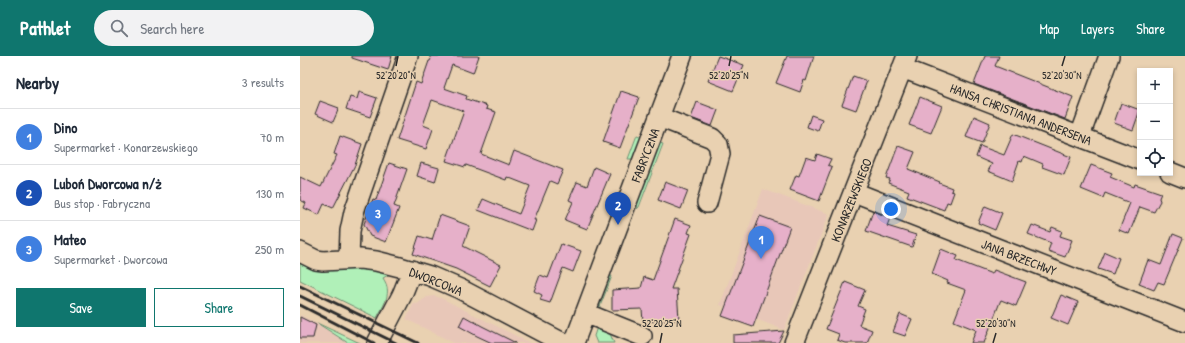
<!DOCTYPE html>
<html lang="en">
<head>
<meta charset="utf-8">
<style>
	body { margin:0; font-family:"Patrick Hand",sans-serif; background:#f2f2f3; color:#1f2937 }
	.controls { position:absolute; right:12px; top:12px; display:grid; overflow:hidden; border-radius:0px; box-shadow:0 2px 6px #0003 }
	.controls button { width:36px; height:36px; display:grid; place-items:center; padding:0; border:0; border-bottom:1px solid #e0e1e3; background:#fff; color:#1f2937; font:20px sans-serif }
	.you { position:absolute; left:591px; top:153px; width:14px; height:14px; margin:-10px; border:3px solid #fff; border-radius:50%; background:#1a73e8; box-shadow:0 0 0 6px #1a73e833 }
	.badge { display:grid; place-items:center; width:26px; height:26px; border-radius:50%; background:#0f766e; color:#fff; font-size:13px; font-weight:700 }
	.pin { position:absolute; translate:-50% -33px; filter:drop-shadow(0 1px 2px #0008) }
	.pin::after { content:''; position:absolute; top:21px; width:14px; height:12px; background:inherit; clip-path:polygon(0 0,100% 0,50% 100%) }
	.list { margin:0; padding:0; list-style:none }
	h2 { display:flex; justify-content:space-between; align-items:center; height:52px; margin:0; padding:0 16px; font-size:17px }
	h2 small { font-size:13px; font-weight:400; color:#747a83 }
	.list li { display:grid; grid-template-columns:26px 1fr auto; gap:12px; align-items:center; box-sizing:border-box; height:56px; padding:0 16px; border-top:1px solid #e0e1e3 }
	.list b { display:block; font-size:15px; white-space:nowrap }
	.list p { margin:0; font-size:13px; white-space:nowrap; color:#747a83 }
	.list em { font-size:13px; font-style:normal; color:#747a83 }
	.actions { display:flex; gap:8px; padding:12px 16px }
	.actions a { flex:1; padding:9px 0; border:1px solid #0f766e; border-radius:0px; text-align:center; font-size:14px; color:#0f766e }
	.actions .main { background:#0f766e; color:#fff }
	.icon { flex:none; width:22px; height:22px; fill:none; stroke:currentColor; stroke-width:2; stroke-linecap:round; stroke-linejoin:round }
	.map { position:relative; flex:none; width:885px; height:287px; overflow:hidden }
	header { display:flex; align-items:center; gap:24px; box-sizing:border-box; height:56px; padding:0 20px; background:#0f766e; color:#fff }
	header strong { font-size:19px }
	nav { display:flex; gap:22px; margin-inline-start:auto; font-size:14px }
	.search { width:280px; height:36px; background:#f2f2f3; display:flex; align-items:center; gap:10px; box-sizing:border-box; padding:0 14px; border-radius:22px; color:#747a83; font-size:15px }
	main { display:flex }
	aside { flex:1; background:#fff }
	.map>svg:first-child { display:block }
	.built { fill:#e8c7b8 }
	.green { fill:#b0f0b8; stroke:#6e8e72 }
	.building { fill:#e6b0c9; stroke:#2b2b2b }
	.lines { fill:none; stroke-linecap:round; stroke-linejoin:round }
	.minor-casing { stroke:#2b2b2b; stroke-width:22 }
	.minor { stroke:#e9d1b1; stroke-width:19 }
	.rail { stroke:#2b2b2b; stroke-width:3 }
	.ticks { fill:none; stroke:#2b2b2b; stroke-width:1.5 }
	.labels { text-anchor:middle; stroke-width:3; stroke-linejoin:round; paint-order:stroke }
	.street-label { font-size:13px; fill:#2b2b2b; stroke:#e9d1b1 }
	.ticks-label { font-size:10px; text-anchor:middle; fill:#2b2b2b; stroke:#e9d1b1; stroke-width:3; stroke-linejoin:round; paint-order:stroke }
</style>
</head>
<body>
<header>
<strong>Pathlet</strong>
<div class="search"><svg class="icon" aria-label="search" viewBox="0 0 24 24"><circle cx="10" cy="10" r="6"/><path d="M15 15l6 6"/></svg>Search here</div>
<nav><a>Map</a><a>Layers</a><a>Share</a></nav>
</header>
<main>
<aside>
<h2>Nearby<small>3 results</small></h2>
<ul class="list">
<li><span class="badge" style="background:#3f7fe0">1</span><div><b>Dino</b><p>Supermarket · Konarzewskiego</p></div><em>70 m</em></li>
<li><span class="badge" style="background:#1a4fb4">2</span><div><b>Luboń Dworcowa n/ż</b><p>Bus stop · Fabryczna</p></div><em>130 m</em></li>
<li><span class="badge" style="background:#3f7fe0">3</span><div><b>Mateo</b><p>Supermarket · Dworcowa</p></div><em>250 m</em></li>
</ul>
<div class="actions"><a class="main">Save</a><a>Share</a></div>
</aside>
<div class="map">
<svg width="885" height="287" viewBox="0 0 885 287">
	<rect width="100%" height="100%" fill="#e9d1b1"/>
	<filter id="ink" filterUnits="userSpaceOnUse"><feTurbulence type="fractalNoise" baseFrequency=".025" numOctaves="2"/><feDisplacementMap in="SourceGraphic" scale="8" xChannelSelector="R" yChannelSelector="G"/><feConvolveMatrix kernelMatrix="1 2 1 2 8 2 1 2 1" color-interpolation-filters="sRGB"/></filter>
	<g filter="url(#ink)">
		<path class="built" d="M463,133L529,158L484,274L420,249Z
			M135,240L143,243L230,287H154L106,263L114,247L117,248L127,241Z
			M0,259L17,267L48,287H0Z"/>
		<path class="green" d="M337,79L343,81L333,103H328Z
			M358,86L363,88L339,151L337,153L339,135Z
			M0,204C20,206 74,209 88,219L83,222C93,237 84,248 77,262L0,224Z
			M306,220H312L299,253L297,251Z
			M17,267L60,287H48Z
			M298,268L307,271L314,287H297L294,280Z"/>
		<path class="building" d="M52,0H92L88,14L52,2Z
			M130,0H179L173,17L152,9L144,32L167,40L166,43L187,50L186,53L196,56L181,98L209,109L214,95L263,114L257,128L250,125L234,164H236L232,175L178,154L183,143L219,158L230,130L207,121L206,124L166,109L165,111L146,105L164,55L132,44L123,69L133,73L126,93L97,84L116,26L121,28L129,5H130L131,3L130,2Z
			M418,0L444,9L433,35L408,25Z
			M487,0H514L506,25L504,24L500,36L476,27Z
			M685,0H699L695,10L773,41L765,63L674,28Z
			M553,20L567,25L556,54L542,49Z
			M321,35L339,41L320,92L303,86Z
			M59,36L77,42L70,61L46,53L50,41L57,43Z
			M620,41L642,50L631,77L609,69Z
			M20,45L39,52L33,66L15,58Z
			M397,46L418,54L412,70L391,62Z
			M821,47L840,54L833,74L814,67Z
			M511,59L522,63L518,75L507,71Z
			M674,60L690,67L682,87L666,81Z
			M713,78L771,101L764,119L742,111L743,108L724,100L722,106L719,105L712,125L688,115L692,108L676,101L680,90L704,99Z
			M40,80L62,88L55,109L33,152L24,148L19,159L4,152L6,147L0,144V121L21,131L37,99L34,98Z
			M598,90L615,96L608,113L640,126L639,127L652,132L651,135L654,136L650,147L647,146L644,154L607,140L609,135L588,127L590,123L586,122Z
			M517,98L531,103L528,109L532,111L519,145L490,134L496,119L499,120L506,101L515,104Z
			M89,107L107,113L94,150L99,152L86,186L70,180L64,168L73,143L76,144Z
			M121,107L139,112L135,126L117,120Z
			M791,109L812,117L810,121L834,131L835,128L861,137L859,142L860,145L854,156L840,151L829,178L819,174L830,147L805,137L803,142L781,133Z
			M294,111L310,118L287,173L265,164L273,146L269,144L277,126L287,130Z
			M365,126L388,135L381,153L358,144Z
			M685,150L702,157L695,174L678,167Z
			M573,155L590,162L587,170L616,179L612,191L566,175Z
			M140,159L170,170L163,190L201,209L190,230L156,213L113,198L119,180L132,184Z
			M460,160L490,171L453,271L422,260Z
			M375,163L391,169L388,177L391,178L371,233H377L379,264L343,266L342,253L312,254V234L341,232L344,221L353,224Z
			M732,169L750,176L752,171L762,175L760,180L772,184L765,201L748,195L751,187L728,178Z
			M873,178L883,182L864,228L858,226L854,234L839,228L848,204L861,209Z
			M261,188L281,195L273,216L263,212L250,247L240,244L242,239L234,235L240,219L248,222Z
			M641,193L658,200L656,204L692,218L694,214L726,226L716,250L701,244L700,246L684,287H671L676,274L654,265L666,234L647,227L648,225L632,218Z
			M805,196L819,202L813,218L798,213Z
			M545,226L565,234L558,250L565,253L559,269L572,274L567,287H545L537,284L539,278L526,273Z
			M761,239L778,246L768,269L751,262Z
			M600,258L612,263L605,280L593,276Z
			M164,260L182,270L216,287H192L177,280L159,270Z
			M0,261L16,269L13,282H0Z
			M484,275L478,287H433V279Z"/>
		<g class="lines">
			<g class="minor-casing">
				<path id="minor" d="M602,12L840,104
					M359,61L412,82L418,88L420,98L407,147
					M780,80L809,0
					M870,116L885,122
					M554,136L885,266
					M0,196L16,204L23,205L60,203L76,205L100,211L130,220L160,233L263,287
					M49,203L50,175L54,156L108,0
					M285,257L342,280
					M77,287L102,239L112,214
					M274,287L382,0
					M494,287L607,0"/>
			</g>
			<use href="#minor" class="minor"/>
			<path class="rail" d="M0,230L118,287
				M0,240L96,287
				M0,249L74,287"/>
		</g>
	</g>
	<path class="ticks" d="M96,10L98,0M429,10L431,0M762,10L765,0M360,287L362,277M693,287L696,277"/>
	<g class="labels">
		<g class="street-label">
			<text transform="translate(721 58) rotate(21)" y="5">HANSA CHRISTIANA ANDERSENA</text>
			<text transform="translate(345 99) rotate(-69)" y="5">FABRYCZNA</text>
			<text transform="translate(551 144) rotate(-68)" y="5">KONARZEWSKIEGO</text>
			<text transform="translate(719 201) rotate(21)" y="5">JANA BRZECHWY</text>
			<text transform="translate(136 225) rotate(22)" y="5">DWORCOWA</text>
		</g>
	</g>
	<g class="ticks-label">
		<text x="96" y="23">52°20'20"N</text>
		<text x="429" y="23">52°20'25"N</text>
		<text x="762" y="23">52°20'30"N</text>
		<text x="362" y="271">52°20'25"N</text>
		<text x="696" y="271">52°20'30"N</text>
	</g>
</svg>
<div class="controls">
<button>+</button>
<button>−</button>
<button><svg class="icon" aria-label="locate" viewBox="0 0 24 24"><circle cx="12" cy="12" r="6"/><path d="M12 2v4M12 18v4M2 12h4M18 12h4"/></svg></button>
</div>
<div class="you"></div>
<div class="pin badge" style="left:461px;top:203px;background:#3f7fe0">1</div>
<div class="pin badge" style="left:318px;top:169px;background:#1a4fb4">2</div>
<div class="pin badge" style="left:78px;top:177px;background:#3f7fe0">3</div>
</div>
</main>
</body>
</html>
